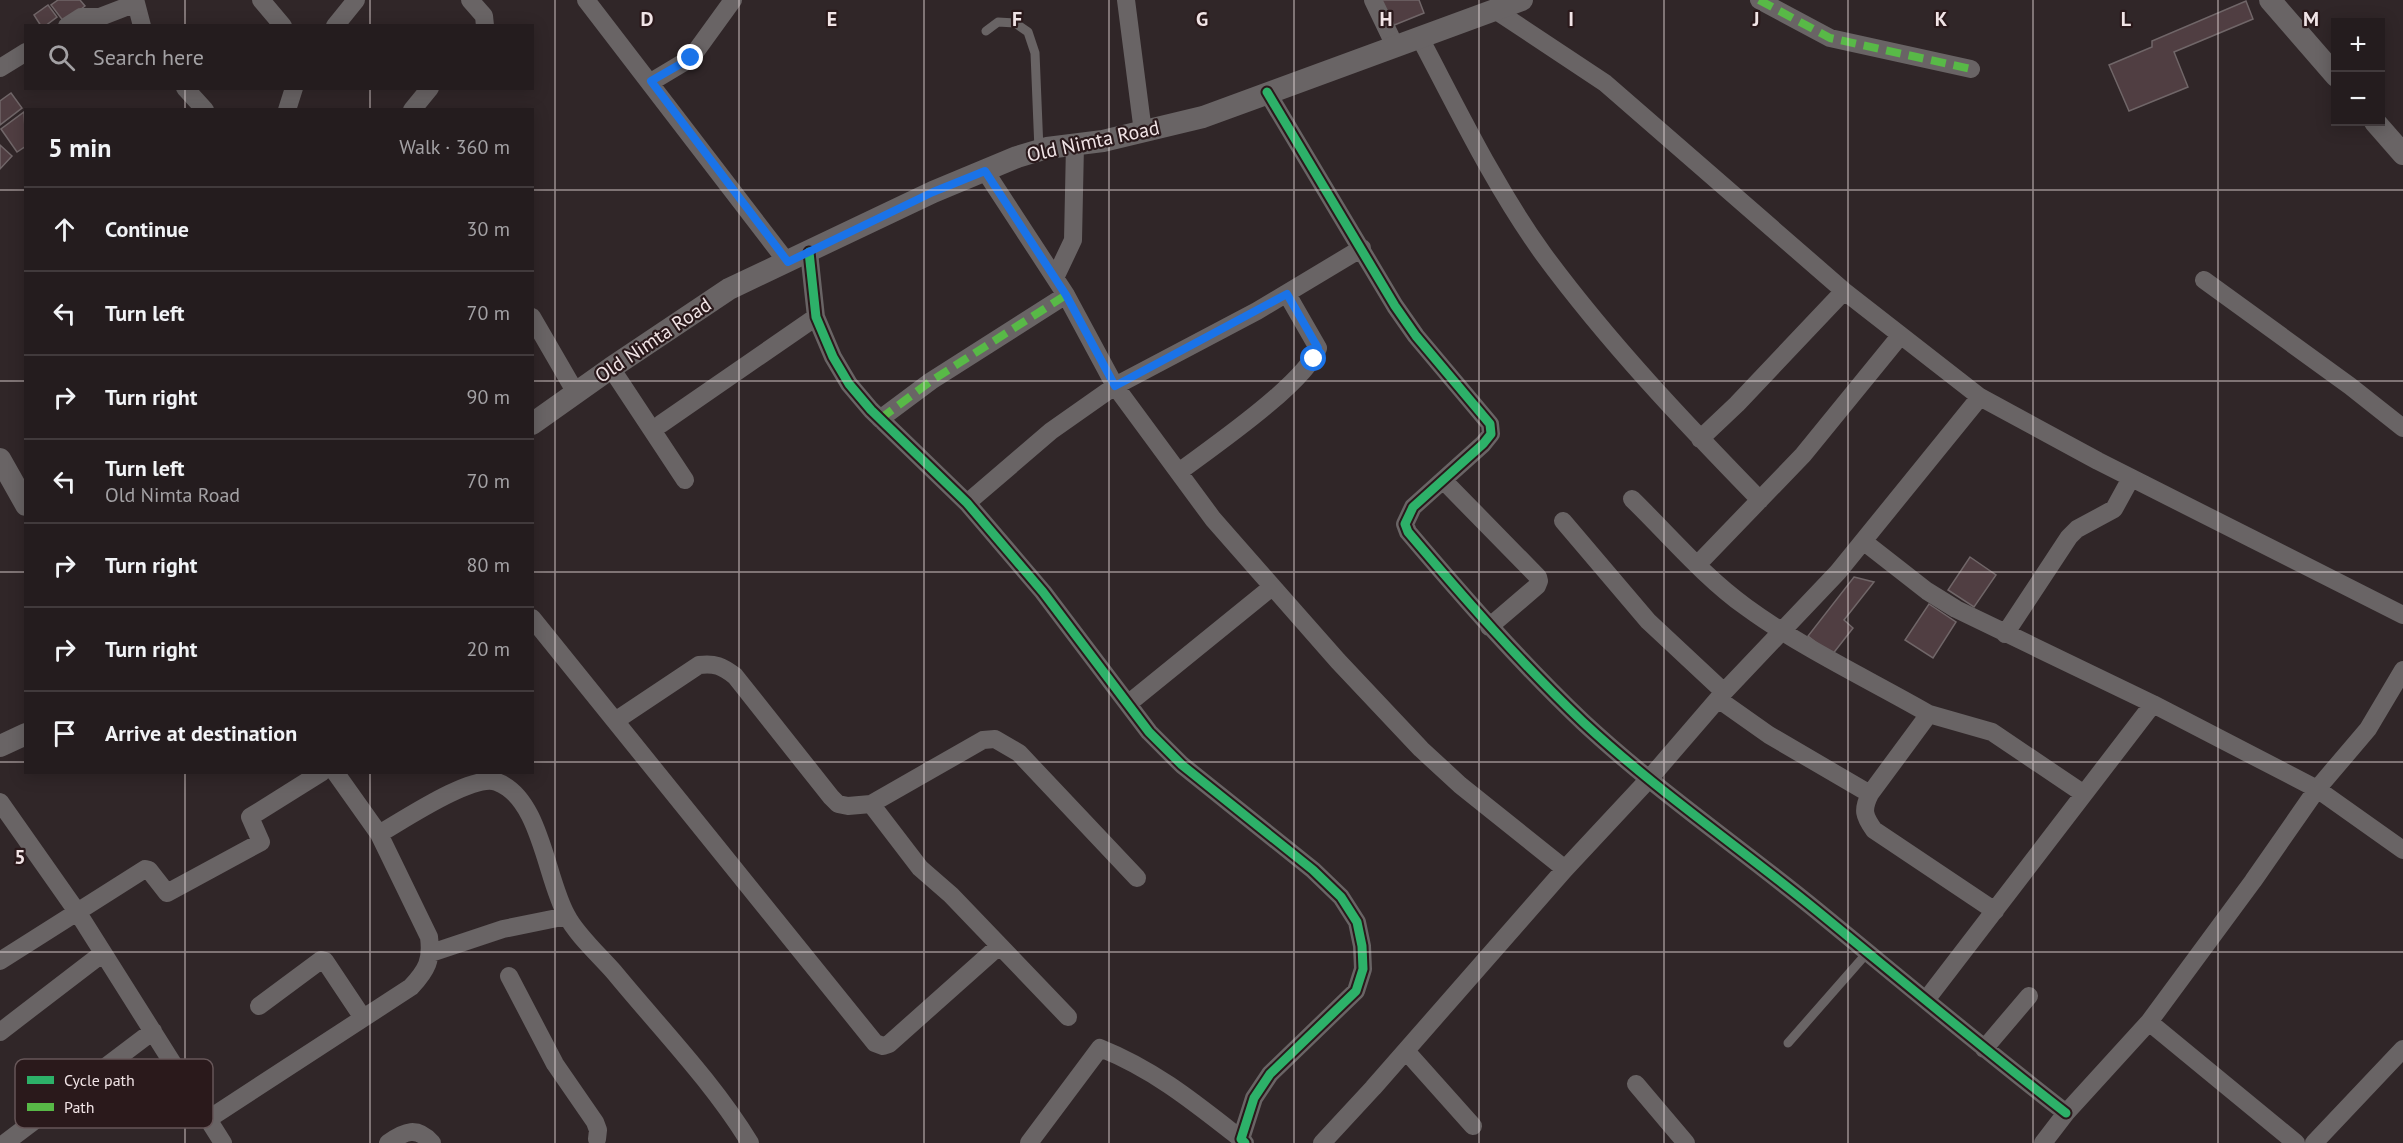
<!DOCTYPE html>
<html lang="en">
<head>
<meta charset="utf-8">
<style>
	body { margin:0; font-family:"PT Sans",sans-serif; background:#2c2527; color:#f1f3f6 }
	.controls { position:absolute; right:18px; top:18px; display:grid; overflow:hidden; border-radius:0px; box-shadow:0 3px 15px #0003 }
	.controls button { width:54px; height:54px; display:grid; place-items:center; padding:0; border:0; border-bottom:2px solid #413a3c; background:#241c1e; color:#f1f3f6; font:30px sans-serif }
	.stop { position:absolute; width:18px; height:18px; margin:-14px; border:4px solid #1a73e8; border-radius:50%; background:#fff }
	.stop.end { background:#1a73e8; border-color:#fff; box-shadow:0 2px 6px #0008 }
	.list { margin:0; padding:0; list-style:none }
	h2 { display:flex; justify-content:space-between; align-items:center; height:78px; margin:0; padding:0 24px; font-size:26px }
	h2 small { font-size:20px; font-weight:400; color:#a3a1a4 }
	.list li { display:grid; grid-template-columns:39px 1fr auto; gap:18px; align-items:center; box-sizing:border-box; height:84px; padding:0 24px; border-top:2px solid #413a3c }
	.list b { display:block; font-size:22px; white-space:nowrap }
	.list p { margin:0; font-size:20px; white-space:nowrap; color:#a3a1a4 }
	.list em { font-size:20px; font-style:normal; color:#a3a1a4 }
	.icon { flex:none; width:33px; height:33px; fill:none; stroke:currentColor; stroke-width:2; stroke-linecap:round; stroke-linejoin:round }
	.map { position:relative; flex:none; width:2403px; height:1143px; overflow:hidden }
	.search { position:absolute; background:#241c1e; box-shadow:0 3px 15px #0003; left:24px; top:24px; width:510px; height:66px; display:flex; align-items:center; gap:15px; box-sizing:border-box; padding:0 21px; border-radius:0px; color:#a3a1a4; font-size:22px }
	.panel { position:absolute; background:#241c1e; box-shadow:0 3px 15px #0003; left:24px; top:108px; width:510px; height:666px; border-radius:0px }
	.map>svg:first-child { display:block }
	.building { fill:#503e42; stroke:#706668; stroke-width:1.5 }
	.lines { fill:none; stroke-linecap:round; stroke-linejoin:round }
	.service { stroke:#696465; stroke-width:9 }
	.minor { stroke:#696465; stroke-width:18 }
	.tertiary { stroke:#696465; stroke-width:22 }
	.quiet { stroke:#58b947; stroke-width:8; stroke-dasharray:15 8; stroke-linecap:butt }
	.cycleway-casing { stroke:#2a191b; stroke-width:13 }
	.cycleway { stroke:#2db169; stroke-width:9 }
	.route { stroke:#1a73e8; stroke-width:8 }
	.grid { fill:none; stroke:#f1e4e6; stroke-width:1.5; stroke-opacity:0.55 }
	.labels { text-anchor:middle; stroke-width:4.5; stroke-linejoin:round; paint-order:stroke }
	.street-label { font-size:20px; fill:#f1e4e6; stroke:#2a191b }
	.key { fill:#2a191b; stroke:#665658; stroke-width:1.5 }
	.key-label { font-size:16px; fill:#f1e4e6 }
	.grid-label { font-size:20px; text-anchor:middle; font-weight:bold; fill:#f1e4e6; stroke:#2a191b; stroke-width:4.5; stroke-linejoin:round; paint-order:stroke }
</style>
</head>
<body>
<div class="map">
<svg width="2403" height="1143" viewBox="0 0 2403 1143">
	<rect width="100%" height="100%" fill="#302628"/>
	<path class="building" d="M58,0H80L85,6L64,22L51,5Z
		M1376,0H1419L1424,13L1387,28Z
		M2246,1L2253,19L2174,52L2188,87L2129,111L2109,65L2152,47V41Z
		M48,5L57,17L45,26H41L34,15Z
		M11,93L22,108L0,125V101Z
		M24,112L26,146L17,152L1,129Z
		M0,145L12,156L0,169Z
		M1970,557L1996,575L1974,607L1948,590Z
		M1854,577L1874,582L1844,620L1853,628L1832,655L1808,636Z
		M1929,604L1956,622L1933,658L1905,640Z"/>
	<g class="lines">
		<path class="service" d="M986,31L998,22L1015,23L1028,32L1035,53L1039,150
			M1788,1043L1867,953"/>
		<path class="minor" d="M261,0L283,26
			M470,0L484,16L485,26
			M586,0L787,262
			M1126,0L1143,132
			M1373,0L1395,46
			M1759,0L1830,38L1971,69
			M1495,10L1605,83L1844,291L1980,397L2098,461L2403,615
			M67,26L81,17H100L136,3L142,26
			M335,26L356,0
			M1420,38C1459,112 1495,187 1544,255C1609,343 1684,422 1760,500
			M0,68L26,52
			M651,82L691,58L733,0
			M185,88L205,110
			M1267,92L1395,306L1416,336L1490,424L1491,434L1483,444L1413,507L1405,524L1408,532C1464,598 1520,662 1583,722C1656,790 1739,847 1816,910C1899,978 1981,1047 2066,1113
			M287,110L294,88
			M412,110L430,88
			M985,171L1066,295L1115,386L1213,519L1338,661L1421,749L1460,785L1565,869
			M809,252L816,317L833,357L849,384L871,410L967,503L1043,592L1149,732L1182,765L1313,870L1341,897L1357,922L1362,946L1363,969L1356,991L1270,1074L1254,1098L1241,1139L1245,1143
			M1055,278L1073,240L1075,145
			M2204,280L2350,386L2403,428
			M532,317L576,393
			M611,368L685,480
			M880,419L931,381L1066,295
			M661,424L816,317
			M1700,439L1737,404L1844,291
			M1179,472C1211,448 1306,383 1318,348L1287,294
			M1443,480L1538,577L1539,581L1537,586L1489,627
			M1632,499C1669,535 1704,577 1746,607C1802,648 1868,679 1929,714L1870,794L1769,735L1718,699
			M967,503L1051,431L1115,386L1257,311L1362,248
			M1563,521L1648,621L1724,692
			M1863,541L1927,591L1956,609L2153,704L2317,789L2403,850
			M1698,564L1803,455L1900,336
			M532,618L875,1043L883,1046L889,1044L999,946
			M2005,634L2069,537L2077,529L2114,509L2131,478
			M1129,703L1272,587
			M1929,714L1992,732L2084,794
			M615,721L699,665C715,663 722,666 735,676L831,797L838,804L848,806L871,804L983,740L995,739L1019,753L1137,878
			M1870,794C1862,810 1864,816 1874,830L1995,911
			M0,802L78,913L223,1143
			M871,804L920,868L951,895L1068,1017
			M379,834C402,821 473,773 497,782C541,798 546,880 567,916C576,934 600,956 614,972C660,1028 712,1081 750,1143
			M431,953L503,929L567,916
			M0,961L145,869L149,870L167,893L261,842L250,817L322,772
			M509,976L555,1064L595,1122L598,1130L597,1139
			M1926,1000L2153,704
			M259,1006L321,960L325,961L363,1018
			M2149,1022L2296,1143
			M0,1032L103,953
			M1984,1049L2029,996
			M1406,1051L1473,1126
			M1636,1084L1686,1143
			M207,1120L411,987C427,970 432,960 429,937L379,834L335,772
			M5,1143L153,1031
			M388,1143C405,1131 417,1126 432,1143
			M1029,1143L1100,1048C1155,1070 1195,1103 1241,1139
			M1322,1143L1373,1088L1565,869L1649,779L1724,692L1838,572L1980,397
			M2043,1143L2066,1113L2149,1022L2253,881L2317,789L2368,729L2403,670
			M2314,1143L2403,1049"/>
		<path class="tertiary" d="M2270,0L2336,76
			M2375,122L2403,154
			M532,424L611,368L729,289L933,192L1017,157L1047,148L1103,141L1203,117L1522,0
			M0,459L26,505
			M0,746L26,734"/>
		<path class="quiet" d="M1759,0L1830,38L1971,69
			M880,419L931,381L1066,295"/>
		<g class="cycleway-casing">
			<path id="cycleway" d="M1267,92L1395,306L1416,336L1490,424L1491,434L1483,444L1413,507L1405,524L1408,532C1464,598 1520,662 1583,722C1656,790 1739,847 1816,910C1899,978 1981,1047 2066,1113
				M809,252L816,317L833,357L849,384L871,410L967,503L1043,592L1149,732L1182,765L1313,870L1341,897L1357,922L1362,946L1363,969L1356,991L1270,1074L1254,1098L1241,1139L1245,1143"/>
		</g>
		<use href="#cycleway" class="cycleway"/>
	</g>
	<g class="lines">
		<path class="route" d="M691,58L651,81L788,262L933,192L985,171L1066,295L1115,386L1287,294L1318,348L1314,359"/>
	</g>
	<path class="grid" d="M185,0V26M370,0V26M555,0V1143M739,0V1143M924,0V1143M1109,0V1143M1294,0V1143M1479,0V1143M1664,0V1143M1848,0V1143M2033,0V1143M2218,0V1143M185,88V110M370,88V110M0,190H26M532,190H2403M0,381H26M532,381H2403M0,572H26M532,572H2403M0,762H26M532,762H2403M185,772V1143M370,772V1143M0,952H2403"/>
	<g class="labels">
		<g class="street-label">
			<text transform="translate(1093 141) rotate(-12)" y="7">Old Nimta Road</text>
			<text transform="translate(653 340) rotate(-34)" y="7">Old Nimta Road</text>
		</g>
	</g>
	<rect x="15" y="1059" width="198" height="69" rx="9" class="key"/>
	<rect x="27" y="1076" width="27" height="8" fill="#2db169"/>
	<rect x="27" y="1103" width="27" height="8" fill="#58b947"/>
	<g class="key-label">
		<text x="64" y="1086">Cycle path</text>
		<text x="64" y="1113">Path</text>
	</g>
	<g class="grid-label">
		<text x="647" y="26">D</text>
		<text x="832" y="26">E</text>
		<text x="1017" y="26">F</text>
		<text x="1202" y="26">G</text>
		<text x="1386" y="26">H</text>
		<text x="1571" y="26">I</text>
		<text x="1756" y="26">J</text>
		<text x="1941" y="26">K</text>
		<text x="2126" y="26">L</text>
		<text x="2311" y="26">M</text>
		<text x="20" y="864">5</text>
	</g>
</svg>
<div class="controls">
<button>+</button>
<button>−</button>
</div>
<div class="stop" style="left:1314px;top:359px"></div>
<div class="stop end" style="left:691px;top:58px"></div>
<div class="search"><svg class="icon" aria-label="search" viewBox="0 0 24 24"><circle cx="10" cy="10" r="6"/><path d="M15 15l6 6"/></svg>Search here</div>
<section class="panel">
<h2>5 min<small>Walk · 360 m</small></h2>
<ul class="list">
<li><svg class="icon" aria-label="ahead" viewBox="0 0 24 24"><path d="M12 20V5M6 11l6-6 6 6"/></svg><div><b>Continue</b></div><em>30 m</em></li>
<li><svg class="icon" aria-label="left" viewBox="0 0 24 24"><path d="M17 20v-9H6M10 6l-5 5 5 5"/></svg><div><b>Turn left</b></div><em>70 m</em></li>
<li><svg class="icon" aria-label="right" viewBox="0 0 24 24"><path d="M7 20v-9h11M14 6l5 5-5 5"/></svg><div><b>Turn right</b></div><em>90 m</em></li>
<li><svg class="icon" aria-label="left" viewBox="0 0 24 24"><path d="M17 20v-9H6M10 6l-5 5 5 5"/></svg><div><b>Turn left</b><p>Old Nimta Road</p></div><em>70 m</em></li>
<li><svg class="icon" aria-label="right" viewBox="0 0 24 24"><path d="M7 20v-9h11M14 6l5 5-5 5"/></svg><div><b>Turn right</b></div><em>80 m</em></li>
<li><svg class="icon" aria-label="right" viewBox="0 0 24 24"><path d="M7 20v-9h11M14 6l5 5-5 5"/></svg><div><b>Turn right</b></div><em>20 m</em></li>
<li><svg class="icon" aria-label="arrive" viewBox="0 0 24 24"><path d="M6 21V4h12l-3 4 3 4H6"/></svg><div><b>Arrive at destination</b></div></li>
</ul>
</section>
</div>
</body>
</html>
